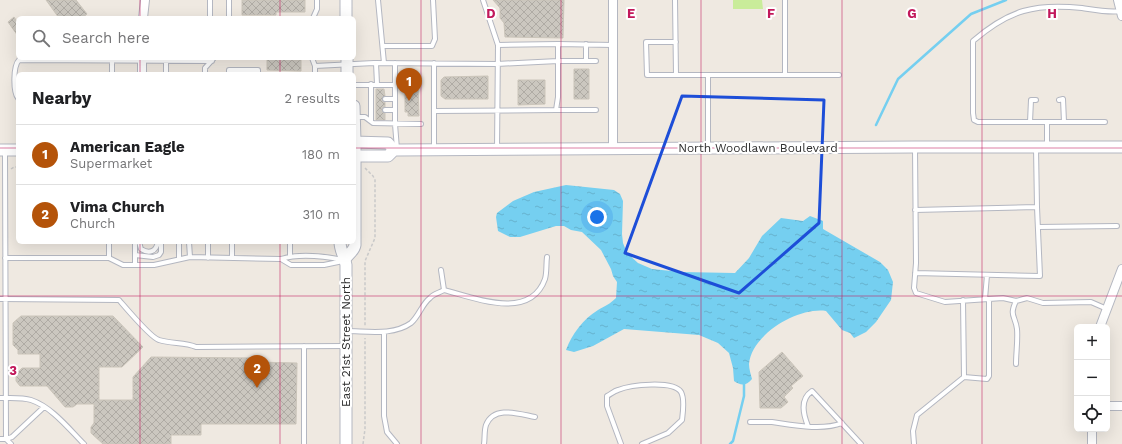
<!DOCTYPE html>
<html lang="en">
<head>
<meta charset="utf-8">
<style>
	body { margin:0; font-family:"Work Sans",sans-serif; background:#f2f2f2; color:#202124 }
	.controls { position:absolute; right:12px; bottom:12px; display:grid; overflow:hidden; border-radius:6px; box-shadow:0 4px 16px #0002 }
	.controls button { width:36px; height:36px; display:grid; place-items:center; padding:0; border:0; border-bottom:1px solid #e0e0e0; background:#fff; color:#202124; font:20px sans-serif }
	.you { position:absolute; left:597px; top:217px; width:14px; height:14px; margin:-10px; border:3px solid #fff; border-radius:50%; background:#1a73e8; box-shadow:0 0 0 6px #1a73e833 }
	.badge { display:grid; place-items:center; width:26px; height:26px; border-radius:50%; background:#b45309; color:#fff; font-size:13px; font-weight:700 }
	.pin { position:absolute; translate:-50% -33px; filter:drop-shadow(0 1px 2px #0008) }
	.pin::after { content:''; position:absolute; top:21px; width:14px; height:12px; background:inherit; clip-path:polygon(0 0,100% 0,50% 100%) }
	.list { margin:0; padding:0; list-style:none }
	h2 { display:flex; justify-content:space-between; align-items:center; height:52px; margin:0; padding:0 16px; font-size:17px }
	h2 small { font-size:13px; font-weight:400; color:#757577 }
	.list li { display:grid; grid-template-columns:26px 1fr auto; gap:12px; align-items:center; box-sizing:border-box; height:60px; padding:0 16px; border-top:1px solid #e0e0e0 }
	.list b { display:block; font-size:15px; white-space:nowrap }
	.list p { margin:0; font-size:13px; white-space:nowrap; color:#757577 }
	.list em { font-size:13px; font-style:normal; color:#757577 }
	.icon { flex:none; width:22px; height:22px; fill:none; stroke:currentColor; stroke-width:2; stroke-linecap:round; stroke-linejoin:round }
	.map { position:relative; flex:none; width:1122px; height:444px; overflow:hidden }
	.search { position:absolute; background:#fff; box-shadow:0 4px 16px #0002; left:16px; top:16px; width:340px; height:44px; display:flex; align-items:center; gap:10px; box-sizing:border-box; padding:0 14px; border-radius:6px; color:#757577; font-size:15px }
	.panel { position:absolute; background:#fff; box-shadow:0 4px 16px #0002; left:16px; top:72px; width:340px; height:172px; border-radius:6px }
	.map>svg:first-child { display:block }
	.pitch { fill:#c9ec9a }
	.water { fill:url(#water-ripples) }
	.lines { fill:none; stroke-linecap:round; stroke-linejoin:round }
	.stream { stroke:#75cff0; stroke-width:2.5 }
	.building { fill:url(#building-cross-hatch); stroke:#cbc5ba }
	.service-casing { stroke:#b4b7c1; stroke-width:6 }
	.minor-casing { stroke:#b4b7c1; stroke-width:10 }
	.secondary-casing { stroke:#b4b7c1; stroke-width:13 }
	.path { stroke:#c9c9c9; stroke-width:1.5; stroke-dasharray:3 2; stroke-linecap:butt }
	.service { stroke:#fff; stroke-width:4 }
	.minor { stroke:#fff; stroke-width:8 }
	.secondary { stroke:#fff; stroke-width:11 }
	.marked { fill:none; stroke:#1d4ed8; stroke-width:3; stroke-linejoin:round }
	.grid { fill:none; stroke:#c2185b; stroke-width:1; stroke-opacity:0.55 }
	.labels { text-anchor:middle; stroke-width:4; stroke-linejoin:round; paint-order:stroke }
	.street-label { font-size:12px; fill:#2e2e2e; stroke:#fff }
	.grid-label { font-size:13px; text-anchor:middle; font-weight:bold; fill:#c2185b; stroke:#fff; stroke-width:4; stroke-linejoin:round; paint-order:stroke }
</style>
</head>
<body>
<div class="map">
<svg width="1122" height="444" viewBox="0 0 1122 444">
	<defs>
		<pattern id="water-ripples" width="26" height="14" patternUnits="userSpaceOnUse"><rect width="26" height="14" fill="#75cff0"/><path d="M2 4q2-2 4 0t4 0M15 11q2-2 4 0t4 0" fill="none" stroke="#66b2ce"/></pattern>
		<pattern id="building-cross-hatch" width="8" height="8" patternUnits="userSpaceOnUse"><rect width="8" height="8" fill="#cbc7bf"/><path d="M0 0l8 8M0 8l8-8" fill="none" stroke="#afaba4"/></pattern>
	</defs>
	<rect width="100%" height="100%" fill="#efe9e1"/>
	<path class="pitch" d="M733,0H762L763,9H733Z"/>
	<path class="water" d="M566,185L614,190L620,194L623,201L622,234L623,243L627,253L638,263L652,269L681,272L735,273L749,258L762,236L781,218L803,221L810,216L823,221V229L880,262L888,270L893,282L891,300L876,322L866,332L854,338L850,333L842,330L826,311C798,307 752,334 749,364C749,369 751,375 752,379C746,386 741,386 734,381L733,368L729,353L718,343L699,335L624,329L593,346L574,352L566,350C572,334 583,319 598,310C605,306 610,304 616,298L617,282L613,276L611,269L601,250L582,232L571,230L564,226H556L520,237H510L498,231L496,217L497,213L513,201L534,192Z"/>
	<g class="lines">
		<path class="stream" d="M876,125L898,79L971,14L1006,0
			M730,444L733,441L744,396V383"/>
	</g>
	<path class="building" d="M46,0H76L87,14L82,18H59Z
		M242,0H305V12H276V15H242Z
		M493,0H564L563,38L505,37L504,23L500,18V8Z
		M14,17L18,23V36L8,22Z
		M267,59L301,60V71L267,70Z
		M574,69H589V99H574Z
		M488,76V99H445L441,96V80L444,77Z
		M518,80H545V104L518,105Z
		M407,86H418L419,116H408V112H405V90H407Z
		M376,89H384L385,96L382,99L385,102V107L382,108V110L385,113V120H376Z
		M21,316H113L143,347L122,367H99V400H133V377L151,357L256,358V362L297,363L296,424H201V435H171V444H103L91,433V427L94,423V404H77L73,407H65L47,386H20L16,381V374L22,368H40V354H18V350L13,345V323Z
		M782,352L803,376L791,386L793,388L784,397L788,402L781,408H760L759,372Z"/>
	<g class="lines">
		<g class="service-casing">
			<path id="service" d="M210,0V18
				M229,0V18
				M378,0L384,63
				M483,0L498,45
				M675,0L676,75
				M313,18L317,9V0
				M676,42H646L647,75H785V0
				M383,46H432L435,39L433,0
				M312,58L315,66
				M166,60V74
				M586,61V44
				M596,61H558V44L613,45
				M376,63L377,84
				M395,63V124L397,149
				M434,63V149
				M112,74V60
				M205,74V68L214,58
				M229,74V70H258V74
				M315,74V66L374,63L497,64L558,61V97L556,110L434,111
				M708,75V147
				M785,75H839
				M354,85H395
				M18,98C13,92 13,66 19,60L212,61
				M385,99H395
				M1059,100L1063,99L1064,122
				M385,110H395
				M556,110H596
				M355,117H365L373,123L421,124
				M371,121V84
				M1030,122L1031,100H1036
				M1105,122H978L974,120L973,113V41C1009,10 1035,3 1082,8C1095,10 1108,13 1122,11
				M1047,146V122
				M915,147L916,263L914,288L916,293L945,302L1003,298L1016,301L1027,298L1043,303L1091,302L1107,309
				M497,149L498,45L558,44
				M915,210L1037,207
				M1038,227L1117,226
				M135,242V265
				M139,242L141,249C149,254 156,252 158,242
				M189,242L190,257
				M290,242V256
				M135,255L153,257L159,255L161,252V242
				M5,258H109L123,265H154L190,257L281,259C301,253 323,256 343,260
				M109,258V242
				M208,258V242
				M232,258V242
				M179,259V242
				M281,259L291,265H324L343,261
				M441,270L444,290
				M915,273L1040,276L1037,207L1036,148
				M0,299L119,300C126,308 151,338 159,340C172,344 185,342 196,347L345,346
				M985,299L987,275
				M346,331C367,331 393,336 411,323C419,316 422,304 430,298C433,294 439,293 444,290C475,298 530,321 545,279C547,272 546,264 547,257
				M384,332V416L387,432L397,444
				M1016,364C1016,353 1018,340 1017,329C1015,315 1009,316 1016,301
				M964,377L987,379L989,376V299
				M0,398C9,398 22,397 31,400C52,407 69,429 84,444
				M750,422C757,422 764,422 772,422C793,425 822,431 842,423
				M808,426C803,414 800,399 812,391L861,444
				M0,439H6L5,151
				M11,444L6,439L12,437L44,407
				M304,444V346
				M484,444C485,438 484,431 486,425C494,405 519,414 535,417
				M621,444L607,406V396C611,394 614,391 618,390C630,385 673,380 681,392C685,399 683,412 682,420L668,433L642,444
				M914,444L913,431L917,415L964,377L963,300"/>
		</g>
		<g class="minor-casing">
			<path id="minor" d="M613,0V148
				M1118,0L1122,16
				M143,18L145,0
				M142,74V58
				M1100,327L1122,269
				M1107,406H1122
				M1092,429V444"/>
		</g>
		<g class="secondary-casing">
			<path id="secondary" d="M346,0V18
				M347,58V74
				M354,142L388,143L394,150
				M0,150H18
				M354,156H388L394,150H397L915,147H1122
				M340,242C340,251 345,257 346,265V444
				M345,260C347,254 354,252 355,245V142L354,106"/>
		</g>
		<path class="path" d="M365,168L373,176L375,180V238L365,261V326
			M11,169L14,167H18
			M363,444L365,429V338"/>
		<use href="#service" class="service"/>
		<use href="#minor" class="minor"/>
		<use href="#secondary" class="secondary"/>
	</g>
	<path class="marked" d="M682,96L824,100L819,223L739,293L625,253Z"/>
	<path class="grid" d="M140,0V18M280,0V18M421,0V444M561,0V444M701,0V444M842,0V444M982,0V444M140,58V74M280,58V74M0,148H18M354,148H1122M140,242V444M280,242V444M0,296H1122"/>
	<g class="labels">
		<g class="street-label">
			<text x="758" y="152">North Woodlawn Boulevard</text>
			<text transform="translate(346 342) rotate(-90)" y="4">East 21st Street North</text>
		</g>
	</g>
	<g class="grid-label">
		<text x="491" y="18">D</text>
		<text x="631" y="18">E</text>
		<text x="771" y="18">F</text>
		<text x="912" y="18">G</text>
		<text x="1052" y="18">H</text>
		<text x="13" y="375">3</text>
	</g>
</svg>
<div class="controls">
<button>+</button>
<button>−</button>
<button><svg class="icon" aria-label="locate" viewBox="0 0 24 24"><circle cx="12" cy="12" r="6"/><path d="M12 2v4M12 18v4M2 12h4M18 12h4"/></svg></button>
</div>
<div class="you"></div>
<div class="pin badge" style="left:409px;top:101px">1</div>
<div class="pin badge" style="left:257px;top:388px">2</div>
<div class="search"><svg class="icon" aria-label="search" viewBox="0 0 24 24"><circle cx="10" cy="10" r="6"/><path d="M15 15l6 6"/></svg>Search here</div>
<section class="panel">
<h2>Nearby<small>2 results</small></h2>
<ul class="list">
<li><span class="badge">1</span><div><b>American Eagle</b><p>Supermarket</p></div><em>180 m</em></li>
<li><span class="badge">2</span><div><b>Vima Church</b><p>Church</p></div><em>310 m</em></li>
</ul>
</section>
</div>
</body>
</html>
